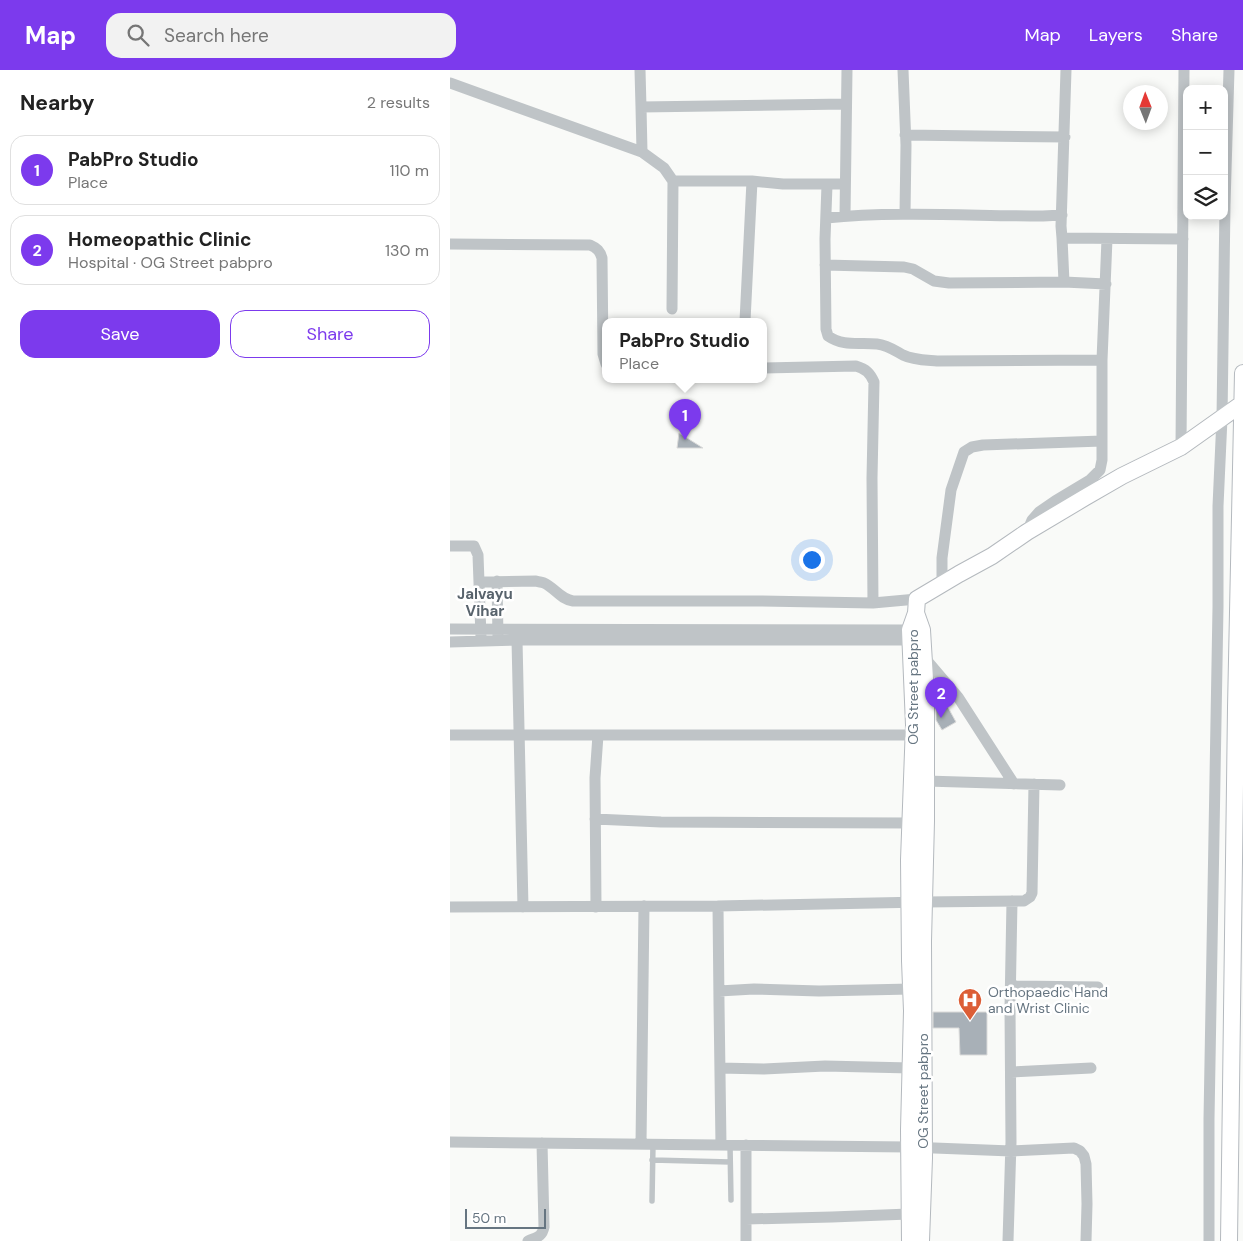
<!DOCTYPE html>
<html lang="en">
<head>
<meta charset="utf-8">
<style>
	body { margin:0; font-family:"DM Sans",sans-serif; background:#f2f2f2; color:#222 }
	.controls { position:absolute; right:15px; top:15px; display:grid; overflow:hidden; border-radius:10px; box-shadow:0 2px 12px #0003 }
	.controls button { width:45px; height:45px; display:grid; place-items:center; padding:0; border:0; border-bottom:1px solid #e0e0e0; background:#fff; color:#222; font:25px sans-serif }
	.compass { position:absolute; left:673px; top:15px; width:45px; height:45px; border-radius:50%; background:#fff; box-shadow:0 2px 12px #0003; rotate:359deg }
	.scale { position:absolute; left:15px; bottom:12px; width:81px; box-sizing:border-box; padding-left:5px; border:2px solid #667581; border-top:0; font-size:14px; line-height:18px; white-space:nowrap; color:#667581; -webkit-text-stroke:4px #fff; paint-order:stroke }
	.you { position:absolute; left:361px; top:489px; width:18px; height:18px; margin:-12px; border:4px solid #fff; border-radius:50%; background:#1a73e8; box-shadow:0 0 0 8px #1a73e833 }
	.badge { display:grid; place-items:center; width:32px; height:32px; border-radius:50%; background:#7c3aed; color:#fff; font-size:16px; font-weight:700 }
	.pin { position:absolute; translate:-50% -41px; filter:drop-shadow(0 1px 2px #0008) }
	.pin::after { content:''; position:absolute; top:26px; width:18px; height:15px; background:inherit; clip-path:polygon(0 0,100% 0,50% 100%) }
	.popup { position:absolute; left:152px; top:248px; width:165px; height:65px; box-sizing:border-box; display:grid; place-content:center; border-radius:10px; background:#fff; filter:drop-shadow(0 1px 4px #0005); font-size:16px; white-space:nowrap; color:#767676 }
	.popup b { font-size:19px; color:#222 }
	.popup::after { content:''; position:absolute; left:50%; top:100%; margin-left:-10px; border:10px solid transparent; border-top-color:#fff }
	.list { margin:0; padding:0; list-style:none }
	h2 { display:flex; justify-content:space-between; align-items:center; height:65px; margin:0; padding:0 20px; font-size:21px }
	h2 small { font-size:16px; font-weight:400; color:#767676 }
	.list li { display:grid; grid-template-columns:32px 1fr auto; gap:15px; align-items:center; box-sizing:border-box; height:70px; margin:0 10px 10px; padding:0 10px; border:1px solid #e0e0e0; border-radius:15px }
	.list b { display:block; font-size:19px; white-space:nowrap }
	.list p { margin:0; font-size:16px; white-space:nowrap; color:#767676 }
	.list em { font-size:16px; font-style:normal; color:#767676 }
	.actions { display:flex; gap:10px; padding:15px 20px }
	.actions a { flex:1; padding:11px 0; border:1px solid #7c3aed; border-radius:15px; text-align:center; font-size:18px; color:#7c3aed }
	.actions .main { background:#7c3aed; color:#fff }
	.icon { flex:none; width:28px; height:28px; fill:none; stroke:currentColor; stroke-width:2; stroke-linecap:round; stroke-linejoin:round }
	.map { position:relative; flex:none; width:793px; height:1171px; overflow:hidden }
	header { display:flex; align-items:center; gap:30px; box-sizing:border-box; height:70px; padding:0 25px; background:#7c3aed; color:#fff }
	header strong { font-size:24px }
	nav { display:flex; gap:28px; margin-inline-start:auto; font-size:18px }
	.search { width:350px; height:45px; background:#f2f2f2; display:flex; align-items:center; gap:12px; box-sizing:border-box; padding:0 18px; border-radius:15px; color:#767676; font-size:19px }
	main { display:flex }
	aside { flex:1; background:#fff }
	.map>svg:first-child { display:block }
	.building { fill:#a8b0b7; stroke:#dbdbda }
	.lines { fill:none; stroke-linecap:round; stroke-linejoin:round }
	.secondary-casing { stroke:#b4b9be; stroke-width:18 }
	.lane { stroke:#bfc4c7; stroke-width:5.5 }
	.street { stroke:#bfc4c7; stroke-width:11 }
	.secondary { stroke:#fff; stroke-width:16 }
	.labels { text-anchor:middle; stroke-width:5; stroke-linejoin:round; paint-order:stroke }
	.street-label { font-size:14px; fill:#667581; stroke:#fff }
	.poi-label { font-size:14px; fill:#667581; stroke:#fff; text-anchor:start }
	.neighbourhood-label { font-size:15px; font-weight:bold; fill:#58636c; stroke:#fff }
</style>
</head>
<body>
<header>
<strong>Map</strong>
<div class="search"><svg class="icon" aria-label="search" viewBox="0 0 24 24"><circle cx="10" cy="10" r="6"/><path d="M15 15l6 6"/></svg>Search here</div>
<nav><a>Map</a><a>Layers</a><a>Share</a></nav>
</header>
<main>
<aside>
<h2>Nearby<small>2 results</small></h2>
<ul class="list">
<li><span class="badge">1</span><div><b>PabPro Studio</b><p>Place</p></div><em>110 m</em></li>
<li><span class="badge">2</span><div><b>Homeopathic Clinic</b><p>Hospital · OG Street pabpro</p></div><em>130 m</em></li>
</ul>
<div class="actions"><a class="main">Save</a><a>Share</a></div>
</aside>
<div class="map">
<svg width="793" height="1171" viewBox="0 0 793 1171">
	<rect width="100%" height="100%" fill="#f9faf8"/>
	<path class="building" d="M229,363L253,378H227Z
		M495,632L506,652L492,660L486,650V637Z
		M483,942H537V985H510L509,958H483Z"/>
	<g class="lines">
		<g class="secondary-casing">
			<path id="secondary" d="M466,543L472,560L476,626V751L473,871L474,1088L471,1171
				M460,1171L459,1060L462,941L460,891L459,790L464,655L460,560L466,543L467,529L509,504L542,486L577,462L634,428L672,406L731,377L793,333
				M779,1171L786,638L793,303"/>
		</g>
		<path class="lane" d="M280,1075L281,1130
			M202,1090L280,1092
			M202,1131L203,1074"/>
		<path class="street" d="M190,0L191,37L396,34
			M453,0L456,75L455,144
			M616,0L611,156L612,168L733,169
			M0,13L192,82
			M191,37L192,82L214,98L223,111
			M455,65L615,67
			M377,115L375,169L376,259L378,266C394,277 409,272 427,274C437,275 444,280 453,285C463,290 476,290 487,291L652,290
			M395,146L397,0
			M376,148C448,141 521,146 593,146L612,145
			M612,168L614,212
			M0,174L140,175C147,178 150,181 152,188L153,284L156,294
			M375,195L454,197L463,199L484,211L499,213L614,212L656,214
			M222,239L223,111H302L333,114H395
			M295,251L302,111
			M314,298L406,296C416,299 420,303 424,312L422,408L423,533
			M731,377L734,0
			M577,462L582,450L589,442L605,431L640,410L650,400L652,390V290L657,169
			M0,476H24L28,485L31,567
			M47,511L48,567
			M30,512L86,511C88,512 92,512 94,513C105,518 110,529 123,531H308L423,533L467,529
			M492,514V488L501,420L514,382L522,377L533,375L652,371
			M0,559L460,560
			M67,570L73,837
			M0,572L67,570H460
			M474,587L508,627L564,714
			M0,665H464
			M476,711L610,715
			M145,749L211,752L460,753
			M268,836L269,933L271,1075
			M0,837L268,836L474,832L574,831L580,827L582,823L584,714
			M146,837L145,708L148,665
			M561,916L648,917
			M269,921L304,919L369,921L461,919
			M270,998L314,999L375,996L461,998
			M561,1002L641,998
			M0,1072L459,1077L561,1081L624,1078L630,1081L634,1086L636,1094L637,1134L636,1171
			M191,1074L194,836
			M296,1075V1171
			M296,1149L382,1147L459,1144
			M78,1171C87,1167 92,1167 94,1157L92,1073
			M558,1171L561,1072L560,938L562,831
			M759,1171V1049L768,537V436L772,348L775,135L779,0"/>
		<use href="#secondary" class="secondary"/>
	</g>
	<defs>
		<g id="hospital-pin" transform="scale(1.25)"><path d="M0 17L-7.5 6A9.5 9.5 0 1 1 7.5 6Z" fill="#dc5e36" stroke="#fff"/><path d="M-5-5h3v3.5h4V-5h3V5h-3V1.5h-4V5h-3Z" fill="#fff"/></g>
	</defs>
	<g fill-rule="evenodd">
		<use href="#hospital-pin" x="520" y="930"/>
	</g>
	<g class="labels">
		<g class="street-label">
			<text transform="translate(463 617) rotate(-90)" y="5">OG Street pabpro</text>
			<text transform="translate(473 1021) rotate(-90)" y="5">OG Street pabpro</text>
		</g>
		<g class="poi-label">
			<text x="538" y="927">Orthopaedic Hand<tspan x="538" dy="16">and Wrist Clinic</tspan></text>
		</g>
		<g class="neighbourhood-label">
			<text x="35" y="529">Jalvayu<tspan x="35" dy="17">Vihar</tspan></text>
		</g>
	</g>
</svg>
<div class="controls">
<button>+</button>
<button>−</button>
<button><svg class="icon" aria-label="layers" viewBox="0 0 24 24"><path d="M12 4l9 5-9 5-9-5zM3 14l9 5 9-5"/></svg></button>
</div>
<svg class="compass" viewBox="-18 -18 36 36"><path d="M0-13l5 13h-10z" fill="#e53935"/><path d="M0 13l5-13h-10z" fill="#767676"/></svg>
<div class="scale">50 m</div>
<div class="you"></div>
<div class="pin badge" style="left:235px;top:370px">1</div>
<div class="popup"><b>PabPro Studio</b>Place</div>
<div class="pin badge" style="left:491px;top:648px">2</div>
</div>
</main>
</body>
</html>
